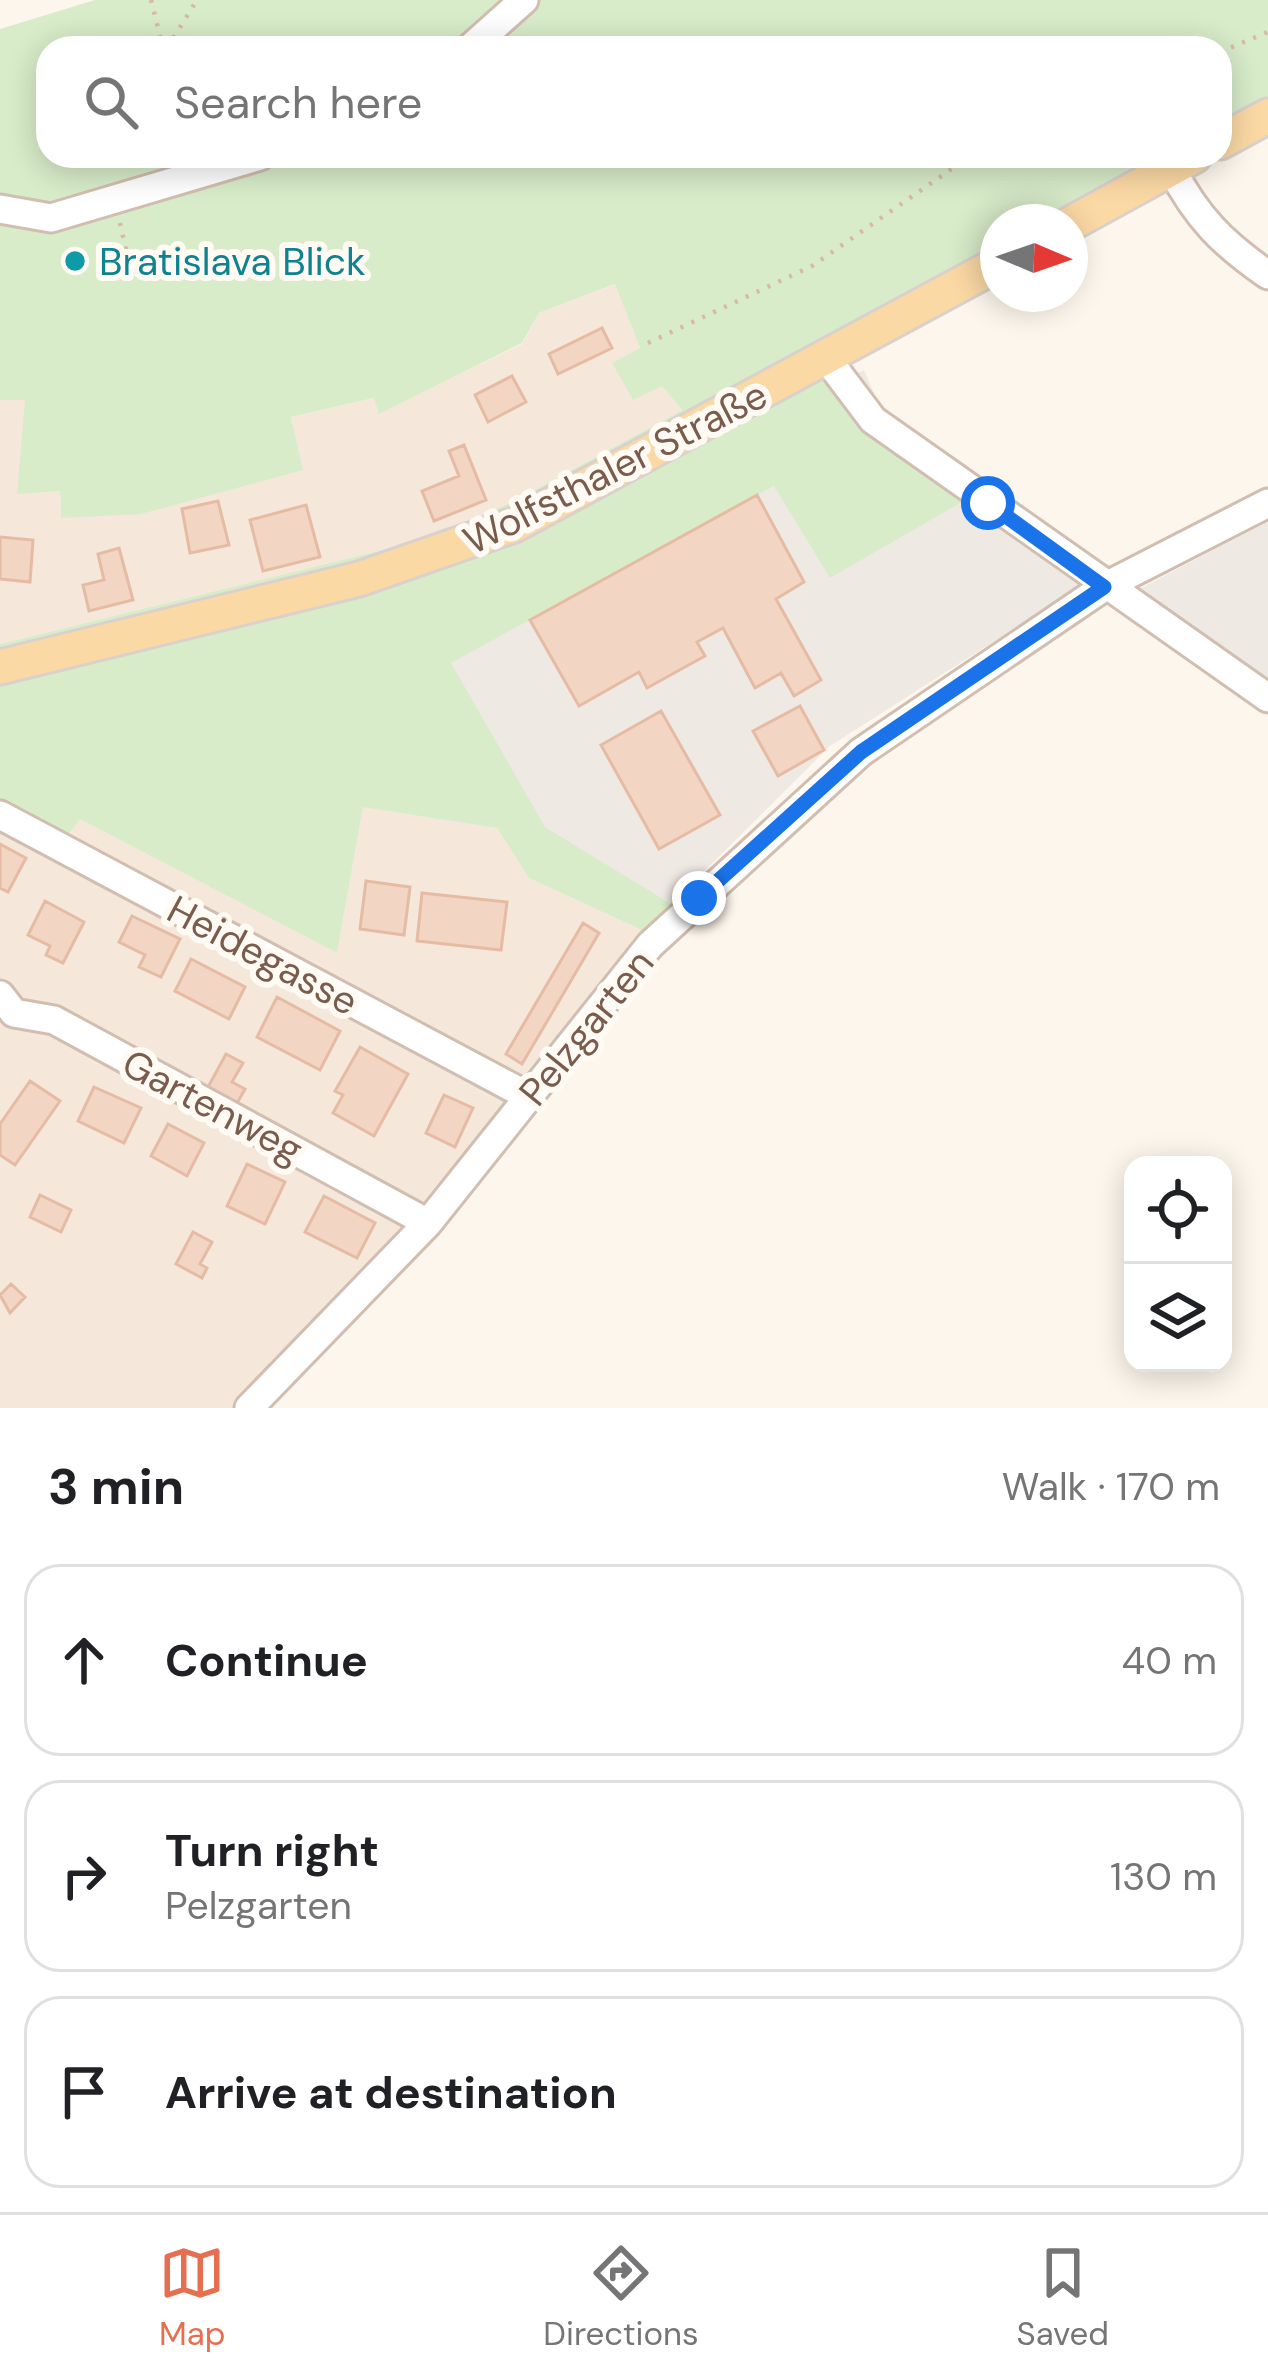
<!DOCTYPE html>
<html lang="en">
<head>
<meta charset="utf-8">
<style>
	body { margin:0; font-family:"DM Sans",sans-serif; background:#f2f2f2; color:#202124 }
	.controls { position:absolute; right:36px; bottom:36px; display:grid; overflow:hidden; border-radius:24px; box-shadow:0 6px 30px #0003 }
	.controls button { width:108px; height:108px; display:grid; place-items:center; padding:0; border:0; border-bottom:3px solid #e0e0e0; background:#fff; color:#202124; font:60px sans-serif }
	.compass { position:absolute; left:980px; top:204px; width:108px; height:108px; border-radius:50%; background:#fff; box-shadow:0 6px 30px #0003; rotate:92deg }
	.stop { position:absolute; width:36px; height:36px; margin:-27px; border:9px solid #1a73e8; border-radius:50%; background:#fff }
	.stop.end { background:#1a73e8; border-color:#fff; box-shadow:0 3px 12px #0008 }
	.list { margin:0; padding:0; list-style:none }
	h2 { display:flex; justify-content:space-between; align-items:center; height:156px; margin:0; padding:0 48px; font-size:51px }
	h2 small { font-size:39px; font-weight:400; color:#757577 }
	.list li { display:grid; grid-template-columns:78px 1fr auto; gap:36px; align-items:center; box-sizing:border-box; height:192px; margin:0 24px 24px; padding:0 24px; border:3px solid #e0e0e0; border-radius:36px }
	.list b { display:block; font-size:45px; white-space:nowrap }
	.list p { margin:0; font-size:39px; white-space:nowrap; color:#757577 }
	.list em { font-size:39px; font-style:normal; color:#757577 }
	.icon { flex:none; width:66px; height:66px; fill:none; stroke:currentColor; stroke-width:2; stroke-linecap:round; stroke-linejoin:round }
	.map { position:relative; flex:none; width:1268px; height:1408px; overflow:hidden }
	.search { position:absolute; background:#fff; box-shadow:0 6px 30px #0003; left:36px; right:36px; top:36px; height:132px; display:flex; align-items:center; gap:30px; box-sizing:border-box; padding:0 42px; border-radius:36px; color:#757577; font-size:45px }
	.sheet { height:804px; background:#fff }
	nav { display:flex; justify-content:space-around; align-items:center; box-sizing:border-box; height:168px; border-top:3px solid #e0e0e0; background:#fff; font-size:33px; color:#757577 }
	nav a { display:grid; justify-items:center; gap:6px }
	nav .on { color:#e76f51 }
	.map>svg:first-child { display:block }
	.residential { fill:#f5e8da }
	.industrial { fill:#efe9e4 }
	.green { fill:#d8ecc9 }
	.building { fill:#f3d5c3; stroke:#e6bba3; stroke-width:3 }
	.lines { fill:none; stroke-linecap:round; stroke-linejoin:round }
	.minor-casing { stroke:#d1beb0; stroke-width:33 }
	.major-casing { stroke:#dad1cd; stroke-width:39 }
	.path { stroke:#d9b8a5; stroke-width:4.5; stroke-dasharray:3 9; stroke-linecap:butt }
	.minor { stroke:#fff; stroke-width:27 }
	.major { stroke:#fbd9a5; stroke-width:33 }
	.route { stroke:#1a73e8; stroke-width:15 }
	.culture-dot { fill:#0f9aa8; stroke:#fffaf3; stroke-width:4.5 }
	.labels { text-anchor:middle; stroke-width:12; stroke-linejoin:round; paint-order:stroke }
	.culture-label { font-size:39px; fill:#0d838f; stroke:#fffaf3; text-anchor:start }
	.street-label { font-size:39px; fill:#7a5c4d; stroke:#fffaf3 }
</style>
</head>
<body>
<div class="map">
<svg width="1268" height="1408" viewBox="0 0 1268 1408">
	<rect width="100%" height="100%" fill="#fdf6ec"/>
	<path class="residential" d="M616,284L640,348L612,364L662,386L682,410L516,500L427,539L0,644V400H25L60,491L61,518L302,470L291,417L375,398L379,413L522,344L539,313Z
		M0,800L66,836L79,818L337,953L363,806L497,828L529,878L644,931L661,951L439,1236L271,1408H0Z"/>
	<path class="industrial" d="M864,370L883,414L1106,570L830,746L644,931L529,878L448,749L431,594Z
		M1268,521V711L1115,602Z"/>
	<path class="green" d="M95,0H1268V99L1220,125V48H48V156H1163L1041,222H998V246L819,343L883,414L988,487L830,578L774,486L451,663L545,827L671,904L644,931L529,878L497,828L363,807L337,953L80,819L67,836L0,800V644L427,539L516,500L682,410L662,386L633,400L612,363L640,348L615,284L539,313L522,343L379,414L374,398L291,417L303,470L141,514L61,518L60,491L17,494L25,400H0V29Z"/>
	<path class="building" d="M602,328L612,348L558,374L549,354Z
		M512,376L526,402L488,422L475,395Z
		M464,445L486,500L434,521L422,491L459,476L449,451Z
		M757,495L804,582L776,599L821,680L794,696L781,673L755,688L723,628L697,642L705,656L647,688L639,672L579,706L530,620Z
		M218,501L229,545L190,553L182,509Z
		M306,505L320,557L263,571L250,520Z
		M0,537L33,540L30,582L0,579Z
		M119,548L133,600L89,611L83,585L104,580L98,554Z
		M800,706L824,750L778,776L753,731Z
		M661,711L720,815L659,849L601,745Z
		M0,844L26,858L8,892L0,888Z
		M366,881L410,887L404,935L360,929Z
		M422,893L507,902L501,950L417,941Z
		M45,901L84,922L63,963L46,955L50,946L28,935Z
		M132,916L180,939L161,977L139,967L145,955L119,942Z
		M583,923L599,933L522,1064L506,1054Z
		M191,959L245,987L229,1019L175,991Z
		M277,997L340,1031L320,1070L257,1037Z
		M360,1047L408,1074L374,1136L333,1113L343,1095L335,1091Z
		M226,1054L243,1063L232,1082L245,1089L236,1105L207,1089Z
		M30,1081L60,1101L15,1165L0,1155V1124Z
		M94,1087L141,1108L124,1143L78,1121Z
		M444,1095L473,1108L455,1147L426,1133Z
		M168,1124L204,1143L187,1176L151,1156Z
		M247,1164L285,1182L265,1224L227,1206Z
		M40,1195L71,1210L61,1232L30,1217Z
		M324,1196L375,1223L357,1258L305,1232Z
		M193,1232L212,1242L200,1264L207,1268L202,1278L176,1264Z
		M11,1284L25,1297L10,1313L0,1295Z"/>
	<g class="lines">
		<g class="minor-casing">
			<path id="minor" d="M470,48L524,0
				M1171,168C1197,218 1222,243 1268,275
				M0,209L51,218L260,156
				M827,359L873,420L1268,698
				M0,815L526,1095
				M0,995L14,1013L54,1020L428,1223
				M249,1408L428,1223L650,945L861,752L1104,587L1268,503"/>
		</g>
		<g class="major-casing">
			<path id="major" d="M1220,142L1268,116
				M1070,224L1194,156
				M0,667L359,579L514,525L998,264"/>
		</g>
		<path class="path" d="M151,0L163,48
			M167,48L197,0
			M1220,52L1268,32
			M120,223L128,259L190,267
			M648,343L812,266L950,170L983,156"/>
		<use href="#minor" class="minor"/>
		<use href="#major" class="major"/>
	</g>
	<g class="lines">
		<path class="route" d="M699,898L861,752L1104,587L988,503"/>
	</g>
	<circle class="culture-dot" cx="75" cy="261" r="12"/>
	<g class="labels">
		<g class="culture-label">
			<text x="99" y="275">Bratislava Blick</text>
		</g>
		<g class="street-label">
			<text transform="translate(615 467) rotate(-27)" y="14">Wolfsthaler Straße</text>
			<text transform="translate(263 955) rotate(28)" y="14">Heidegasse</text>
			<text transform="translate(586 1027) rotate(-51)" y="14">Pelzgarten</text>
			<text transform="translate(213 1106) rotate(28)" y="14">Gartenweg</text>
		</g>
	</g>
</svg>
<div class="controls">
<button><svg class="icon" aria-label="locate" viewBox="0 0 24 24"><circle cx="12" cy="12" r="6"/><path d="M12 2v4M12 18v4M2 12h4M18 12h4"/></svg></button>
<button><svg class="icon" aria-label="layers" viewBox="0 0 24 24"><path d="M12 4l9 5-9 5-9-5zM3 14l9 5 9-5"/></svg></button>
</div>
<svg class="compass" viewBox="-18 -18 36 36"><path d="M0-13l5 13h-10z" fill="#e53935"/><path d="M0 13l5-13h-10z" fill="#757577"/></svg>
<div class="stop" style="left:988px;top:503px"></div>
<div class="stop end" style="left:699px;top:898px"></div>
<div class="search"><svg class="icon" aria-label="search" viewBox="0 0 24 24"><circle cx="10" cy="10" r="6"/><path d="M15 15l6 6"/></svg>Search here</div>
</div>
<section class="sheet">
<h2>3 min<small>Walk · 170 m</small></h2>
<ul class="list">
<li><svg class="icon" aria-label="ahead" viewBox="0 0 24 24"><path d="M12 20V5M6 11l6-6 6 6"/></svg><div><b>Continue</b></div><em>40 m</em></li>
<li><svg class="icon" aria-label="right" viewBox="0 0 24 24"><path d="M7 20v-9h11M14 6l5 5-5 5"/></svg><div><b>Turn right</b><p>Pelzgarten</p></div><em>130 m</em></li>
<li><svg class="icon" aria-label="arrive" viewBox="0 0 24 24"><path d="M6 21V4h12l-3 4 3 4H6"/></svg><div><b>Arrive at destination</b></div></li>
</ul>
</section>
<nav>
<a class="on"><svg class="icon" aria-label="map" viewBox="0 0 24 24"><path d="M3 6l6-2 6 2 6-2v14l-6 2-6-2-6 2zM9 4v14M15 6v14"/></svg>Map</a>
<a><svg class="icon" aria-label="directions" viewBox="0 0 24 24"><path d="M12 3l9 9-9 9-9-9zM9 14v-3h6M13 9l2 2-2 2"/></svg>Directions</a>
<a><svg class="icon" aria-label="saved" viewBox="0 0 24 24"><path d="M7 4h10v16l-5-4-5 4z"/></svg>Saved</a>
</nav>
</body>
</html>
